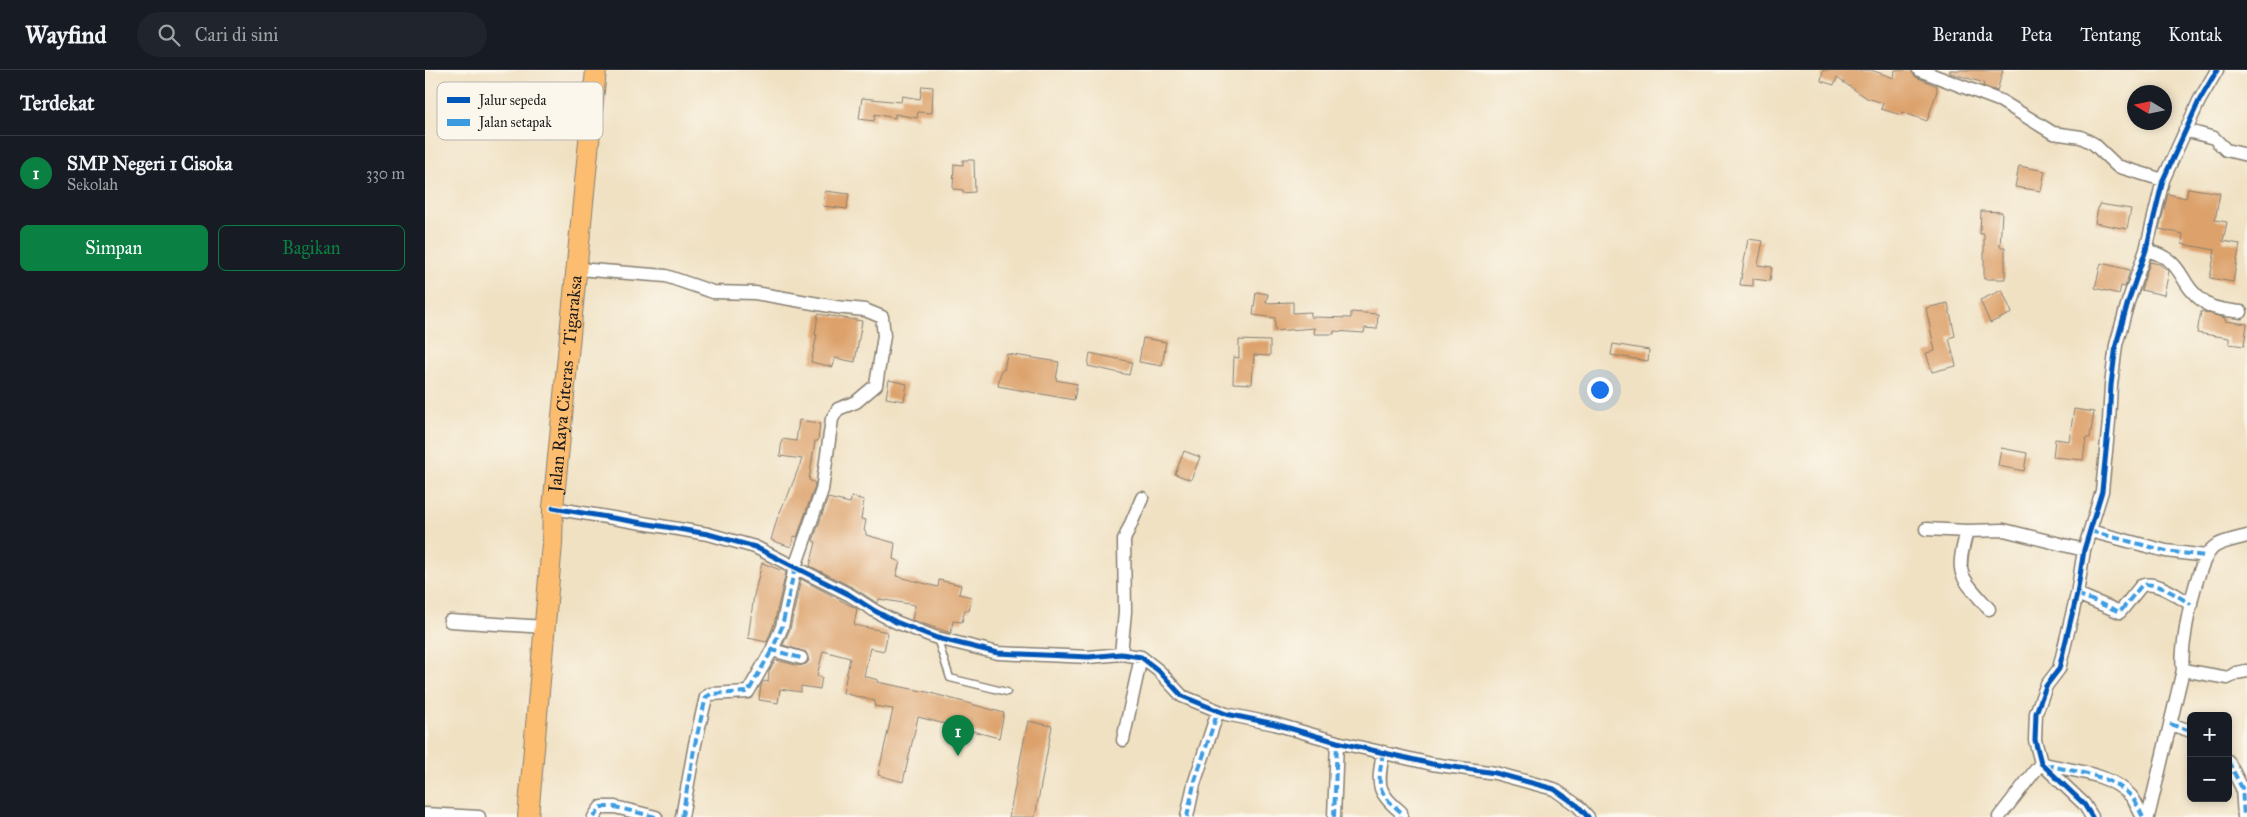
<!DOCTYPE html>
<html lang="id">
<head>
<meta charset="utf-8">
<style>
	body { margin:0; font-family:"IM FELL Great Primer",serif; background:#20242c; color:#f1f3f6 }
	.controls { position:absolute; right:15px; bottom:15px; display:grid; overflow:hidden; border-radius:8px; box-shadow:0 2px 8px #0003 }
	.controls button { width:45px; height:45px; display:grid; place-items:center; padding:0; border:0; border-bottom:1px solid #363941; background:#171b24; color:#f1f3f6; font:25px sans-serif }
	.compass { position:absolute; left:1702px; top:15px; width:45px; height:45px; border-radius:50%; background:#171b24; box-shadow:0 2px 8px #0003; rotate:280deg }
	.you { position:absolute; left:1174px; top:319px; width:18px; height:18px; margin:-12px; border:4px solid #fff; border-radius:50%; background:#1a73e8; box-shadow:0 0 0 8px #1a73e833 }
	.badge { display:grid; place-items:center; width:32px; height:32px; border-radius:50%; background:#0b8043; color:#fff; font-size:16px; font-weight:700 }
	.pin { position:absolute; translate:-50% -41px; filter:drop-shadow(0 1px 2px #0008) }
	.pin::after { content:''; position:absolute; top:26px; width:18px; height:15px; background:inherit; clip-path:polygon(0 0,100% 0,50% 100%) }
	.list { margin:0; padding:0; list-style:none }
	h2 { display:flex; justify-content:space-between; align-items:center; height:65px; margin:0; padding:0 20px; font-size:21px }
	h2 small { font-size:16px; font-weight:400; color:#9ea1a6 }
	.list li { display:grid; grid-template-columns:32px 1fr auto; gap:15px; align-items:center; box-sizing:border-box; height:75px; padding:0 20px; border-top:1px solid #363941 }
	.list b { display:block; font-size:19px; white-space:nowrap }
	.list p { margin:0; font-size:16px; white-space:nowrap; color:#9ea1a6 }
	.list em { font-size:16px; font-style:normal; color:#9ea1a6 }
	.actions { display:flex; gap:10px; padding:15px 20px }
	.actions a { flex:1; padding:11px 0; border:1px solid #0b8043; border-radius:8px; text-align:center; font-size:18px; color:#0b8043 }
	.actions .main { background:#0b8043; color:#fff }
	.icon { flex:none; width:28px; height:28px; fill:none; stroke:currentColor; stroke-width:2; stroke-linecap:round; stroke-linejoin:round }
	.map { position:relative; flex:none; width:1822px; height:747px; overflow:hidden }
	header { display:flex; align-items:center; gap:30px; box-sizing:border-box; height:70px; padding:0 25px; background:#171b24; border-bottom:1px solid #363941 }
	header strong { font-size:24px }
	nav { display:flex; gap:28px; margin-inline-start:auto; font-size:18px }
	.search { width:350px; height:45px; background:#20242c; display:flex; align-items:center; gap:12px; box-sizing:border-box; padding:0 18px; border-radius:28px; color:#9ea1a6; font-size:19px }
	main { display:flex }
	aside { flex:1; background:#171b24 }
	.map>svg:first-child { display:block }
	.building { fill:#dda26c }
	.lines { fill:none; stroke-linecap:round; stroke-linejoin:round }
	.lane-casing { stroke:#867e70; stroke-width:9 }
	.street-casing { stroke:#867e70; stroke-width:15 }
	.primary-casing { stroke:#867e70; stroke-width:22 }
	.lane { stroke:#fff; stroke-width:6 }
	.street { stroke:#fff; stroke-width:12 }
	.primary { stroke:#fcbd6f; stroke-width:20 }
	.quiet { stroke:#3c9bdf; stroke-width:4; stroke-dasharray:8 4; stroke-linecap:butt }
	.cycleway-casing { stroke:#fbf7ec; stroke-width:8 }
	.cycleway { stroke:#0057b8; stroke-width:5 }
	.labels { text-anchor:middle; stroke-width:4; stroke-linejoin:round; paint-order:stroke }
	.street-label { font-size:18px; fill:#1c1c1c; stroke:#fbf7ec }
	.key { fill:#fbf7ec; stroke:#b8b5ae; stroke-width:1 }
	.key-label { font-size:14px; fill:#1c1c1c }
</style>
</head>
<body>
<header>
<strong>Wayfind</strong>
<div class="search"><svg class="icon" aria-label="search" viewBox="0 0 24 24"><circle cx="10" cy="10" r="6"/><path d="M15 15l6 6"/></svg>Cari di sini</div>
<nav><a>Beranda</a><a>Peta</a><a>Tentang</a><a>Kontak</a></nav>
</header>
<main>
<aside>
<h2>Terdekat<small></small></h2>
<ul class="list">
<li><span class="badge">1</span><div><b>SMP Negeri 1 Cisoka</b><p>Sekolah</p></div><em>330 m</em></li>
</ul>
<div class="actions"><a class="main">Simpan</a><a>Bagikan</a></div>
</aside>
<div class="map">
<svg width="1822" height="747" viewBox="0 0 1822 747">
	<rect width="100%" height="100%" fill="#fbf7ec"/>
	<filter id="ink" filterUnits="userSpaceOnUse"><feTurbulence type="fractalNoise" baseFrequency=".02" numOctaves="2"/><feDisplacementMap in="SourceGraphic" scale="10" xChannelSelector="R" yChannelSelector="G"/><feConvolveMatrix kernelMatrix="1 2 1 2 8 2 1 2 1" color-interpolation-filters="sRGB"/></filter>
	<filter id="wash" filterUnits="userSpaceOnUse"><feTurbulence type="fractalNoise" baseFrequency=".0096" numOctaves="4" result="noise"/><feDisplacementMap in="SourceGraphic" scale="20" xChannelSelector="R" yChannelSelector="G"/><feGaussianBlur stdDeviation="1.12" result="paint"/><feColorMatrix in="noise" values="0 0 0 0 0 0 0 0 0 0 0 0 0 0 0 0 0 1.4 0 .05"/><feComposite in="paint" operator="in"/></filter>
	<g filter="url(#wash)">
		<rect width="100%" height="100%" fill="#f0e1c3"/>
		<g id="blocks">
			<path class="building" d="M1398,0H1446L1469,8L1470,0H1486L1491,7L1512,16V21L1502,51L1477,42L1476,45L1456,39L1458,33L1442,28L1412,8L1409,15L1396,11Z
				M1525,0H1578L1572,21L1558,16L1559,13L1525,3Z
				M497,16L508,17L507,43L493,42L492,48L470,44V48L450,44L449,51L434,49L437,28L476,32L477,26L495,29Z
				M538,90H549L550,122L538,123V120L528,119L529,94L538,95Z
				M1594,96L1620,101L1616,121L1590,117Z
				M1763,118L1795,123L1790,150L1802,152L1798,171L1815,174L1808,212L1785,208L1790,180L1757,174L1758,164L1734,159L1743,124L1761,128Z
				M400,121L424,124L422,139L398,136Z
				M1674,134L1706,139L1702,159L1670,153Z
				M1556,141L1577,142L1575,177H1580V209H1559V164H1555Z
				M1323,169L1338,171L1333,195L1347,197L1345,211L1328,209V216L1315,215Z
				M1725,192L1734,194L1744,201L1739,225L1716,220Z
				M1676,193L1705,200L1700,217L1696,216L1694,224L1670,218Z
				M1577,220L1587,243L1565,253L1555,230Z
				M831,222L843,224L841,233L868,232V243L886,242V247L926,248V242L953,244L952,259L940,258L939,263L909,261V264H889L890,258L850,261V248L828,245Z
				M1523,233L1530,266L1524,268L1531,296L1507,302L1501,283L1510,281L1501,238Z
				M1776,241L1800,248V251L1822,254L1819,276L1804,274V268L1772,263Z
				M393,244L437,251L430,292L410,288L408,297L386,292L392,265H390Z
				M718,268L741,272L737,296L714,292Z
				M814,270L845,271V286L829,285L827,314L808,313L809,287L814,288Z
				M1188,274L1224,280L1223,291L1186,285Z
				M665,283L707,292L704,305L663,296Z
				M582,284L634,292L631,310L652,314L649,330L573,316L576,300H579Z
				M464,310L482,314L479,331L461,328Z
				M1649,339L1669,342L1665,368H1661L1658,390L1628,387L1630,369L1644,371Z
				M374,350L395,353L393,371H390L384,410L390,413L389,418L372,467L369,466L366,477L346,470L352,449L361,428H362L377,389L355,386L357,369L371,371Z
				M1576,378L1602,383L1599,401L1573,396Z
				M759,381L775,387L766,410L750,404Z
				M427,427L439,430L436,449L441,450L439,461L441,462V465L470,473L468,489L475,492L471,506L513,517L514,510L536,515L534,524L547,527L544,541L540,540L537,552L528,551L526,563L487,550L490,535L454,529L452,533L429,518L385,496L391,472L388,471L403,428L425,433Z
				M337,493L361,502L349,554L342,572L323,568L329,525Z
				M376,509L432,539L429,555L463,562L459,581L445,578L439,606L453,610L452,612L502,622L579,643L574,668L493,647L478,712L453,705L468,639L449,636L450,631L418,623L425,588L398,581L392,606L397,607L395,619L376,616V622L355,619L353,633L334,630L336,615L339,611L343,612L344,601L351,590L374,596L381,594L384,591L381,582L358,575L365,559Z
				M603,651L627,656L610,747H584Z"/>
		</g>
	</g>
	<g filter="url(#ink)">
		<use href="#blocks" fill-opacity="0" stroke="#867e70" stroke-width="1"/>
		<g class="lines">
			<g class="lane-casing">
				<path id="lane" d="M512,568L525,608L582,622"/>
			</g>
			<g class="street-casing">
				<path id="street" d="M1494,0L1576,31L1628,63L1656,67L1669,74L1692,96L1738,110
					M1760,60L1789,68L1801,80L1822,85
					M1721,180C1762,191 1751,212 1779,232C1788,240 1804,240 1816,242
					M153,199L241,206L288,222L330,223L411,237L440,240L457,247L459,266L451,315L431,332L413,339L407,349L397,420L370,497L357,557L347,580L376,588
					M128,438L283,464L330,477L425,525L450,541L471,552L512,568L573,583L664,587L696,584L716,587L734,601L757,626L801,644L850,654L912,672L1007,694L1070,703L1129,719L1153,736L1163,747
					M1501,459L1542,461
					M1665,461L1741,481L1781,486
					M1652,524L1695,542L1716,516C1730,509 1753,527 1766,534
					M1564,539C1534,504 1530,506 1542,461L1579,460L1659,480
					M25,551L120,557
					M696,584L700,542L699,470L717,428
					M1758,600L1803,608L1811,603L1822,601
					M1745,654L1766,661
					M698,670L716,587
					M958,682C953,714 950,721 976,742V747
					M1803,691L1817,718L1819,747
					M1619,694C1648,701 1685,703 1706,726C1711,732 1714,741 1718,747
					M0,744L54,747
					M169,747L176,737H190L231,747
					M257,747L270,674L281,627L286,624L323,622L347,580
					M762,747L769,714L793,641
					M909,747L912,672
					M1574,747L1616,693
					M1667,747L1659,734L1616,693L1610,670L1611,643L1621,616L1634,599L1652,524L1659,480L1677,421L1684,351L1686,315L1691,275L1703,232L1721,180L1738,110L1774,31L1792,0
					M1723,747L1758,600C1754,580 1771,489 1789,477C1797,471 1812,469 1822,466"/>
			</g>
			<g class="primary-casing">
				<g id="primary">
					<path id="s1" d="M103,747L127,474L128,438L171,0"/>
				</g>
			</g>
			<use href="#lane" class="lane"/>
			<use href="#street" class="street"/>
			<use href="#primary" class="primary"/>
			<path class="quiet" d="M1665,461L1741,481L1781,486
				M370,497L357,557L347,580L376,588
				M1652,524L1695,542L1716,516C1730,509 1753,527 1766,534
				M1745,654L1766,661
				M958,682C953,714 950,721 976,742V747
				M1803,691L1817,718L1819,747
				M1621,695C1649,702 1685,704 1706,726C1711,731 1714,740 1718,747
				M169,747L176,737H190L231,747
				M257,747L270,674L281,627L286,624L323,622L347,580
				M762,747L769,714L793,641
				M909,747L912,672"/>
			<g class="cycleway-casing">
				<path id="cycleway" d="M128,438L283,464L330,477L425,525L450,541L471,552L512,568L573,583L664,587L696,584L716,587L734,601L757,626L801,644L850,654L912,672L1007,694L1070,703L1129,719L1153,736L1163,747
					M1667,747L1659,734L1616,693L1610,670L1611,643L1621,616L1634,599L1652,524L1659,480L1677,421L1684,351L1686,315L1691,275L1703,232L1721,180L1738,110L1774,31L1792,0"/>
			</g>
			<use href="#cycleway" class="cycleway"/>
		</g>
	</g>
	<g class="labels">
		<g class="street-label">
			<text dy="6" stroke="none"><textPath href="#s1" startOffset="435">Jalan Raya Citeras - Tigaraksa</textPath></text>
		</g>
	</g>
	<rect x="12" y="12" width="166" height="58" rx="8" class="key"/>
	<rect x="22" y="27" width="23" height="6" fill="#0057b8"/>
	<rect x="22" y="49" width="23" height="7" fill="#3c9bdf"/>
	<g class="key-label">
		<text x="54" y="35">Jalur sepeda</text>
		<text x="54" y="57">Jalan setapak</text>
	</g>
</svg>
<div class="controls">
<button>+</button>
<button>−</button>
</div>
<svg class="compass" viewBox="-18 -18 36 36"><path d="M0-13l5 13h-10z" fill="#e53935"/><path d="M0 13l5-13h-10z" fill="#9ea1a6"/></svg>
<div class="you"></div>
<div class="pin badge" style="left:533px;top:686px">1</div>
</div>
</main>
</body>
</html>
